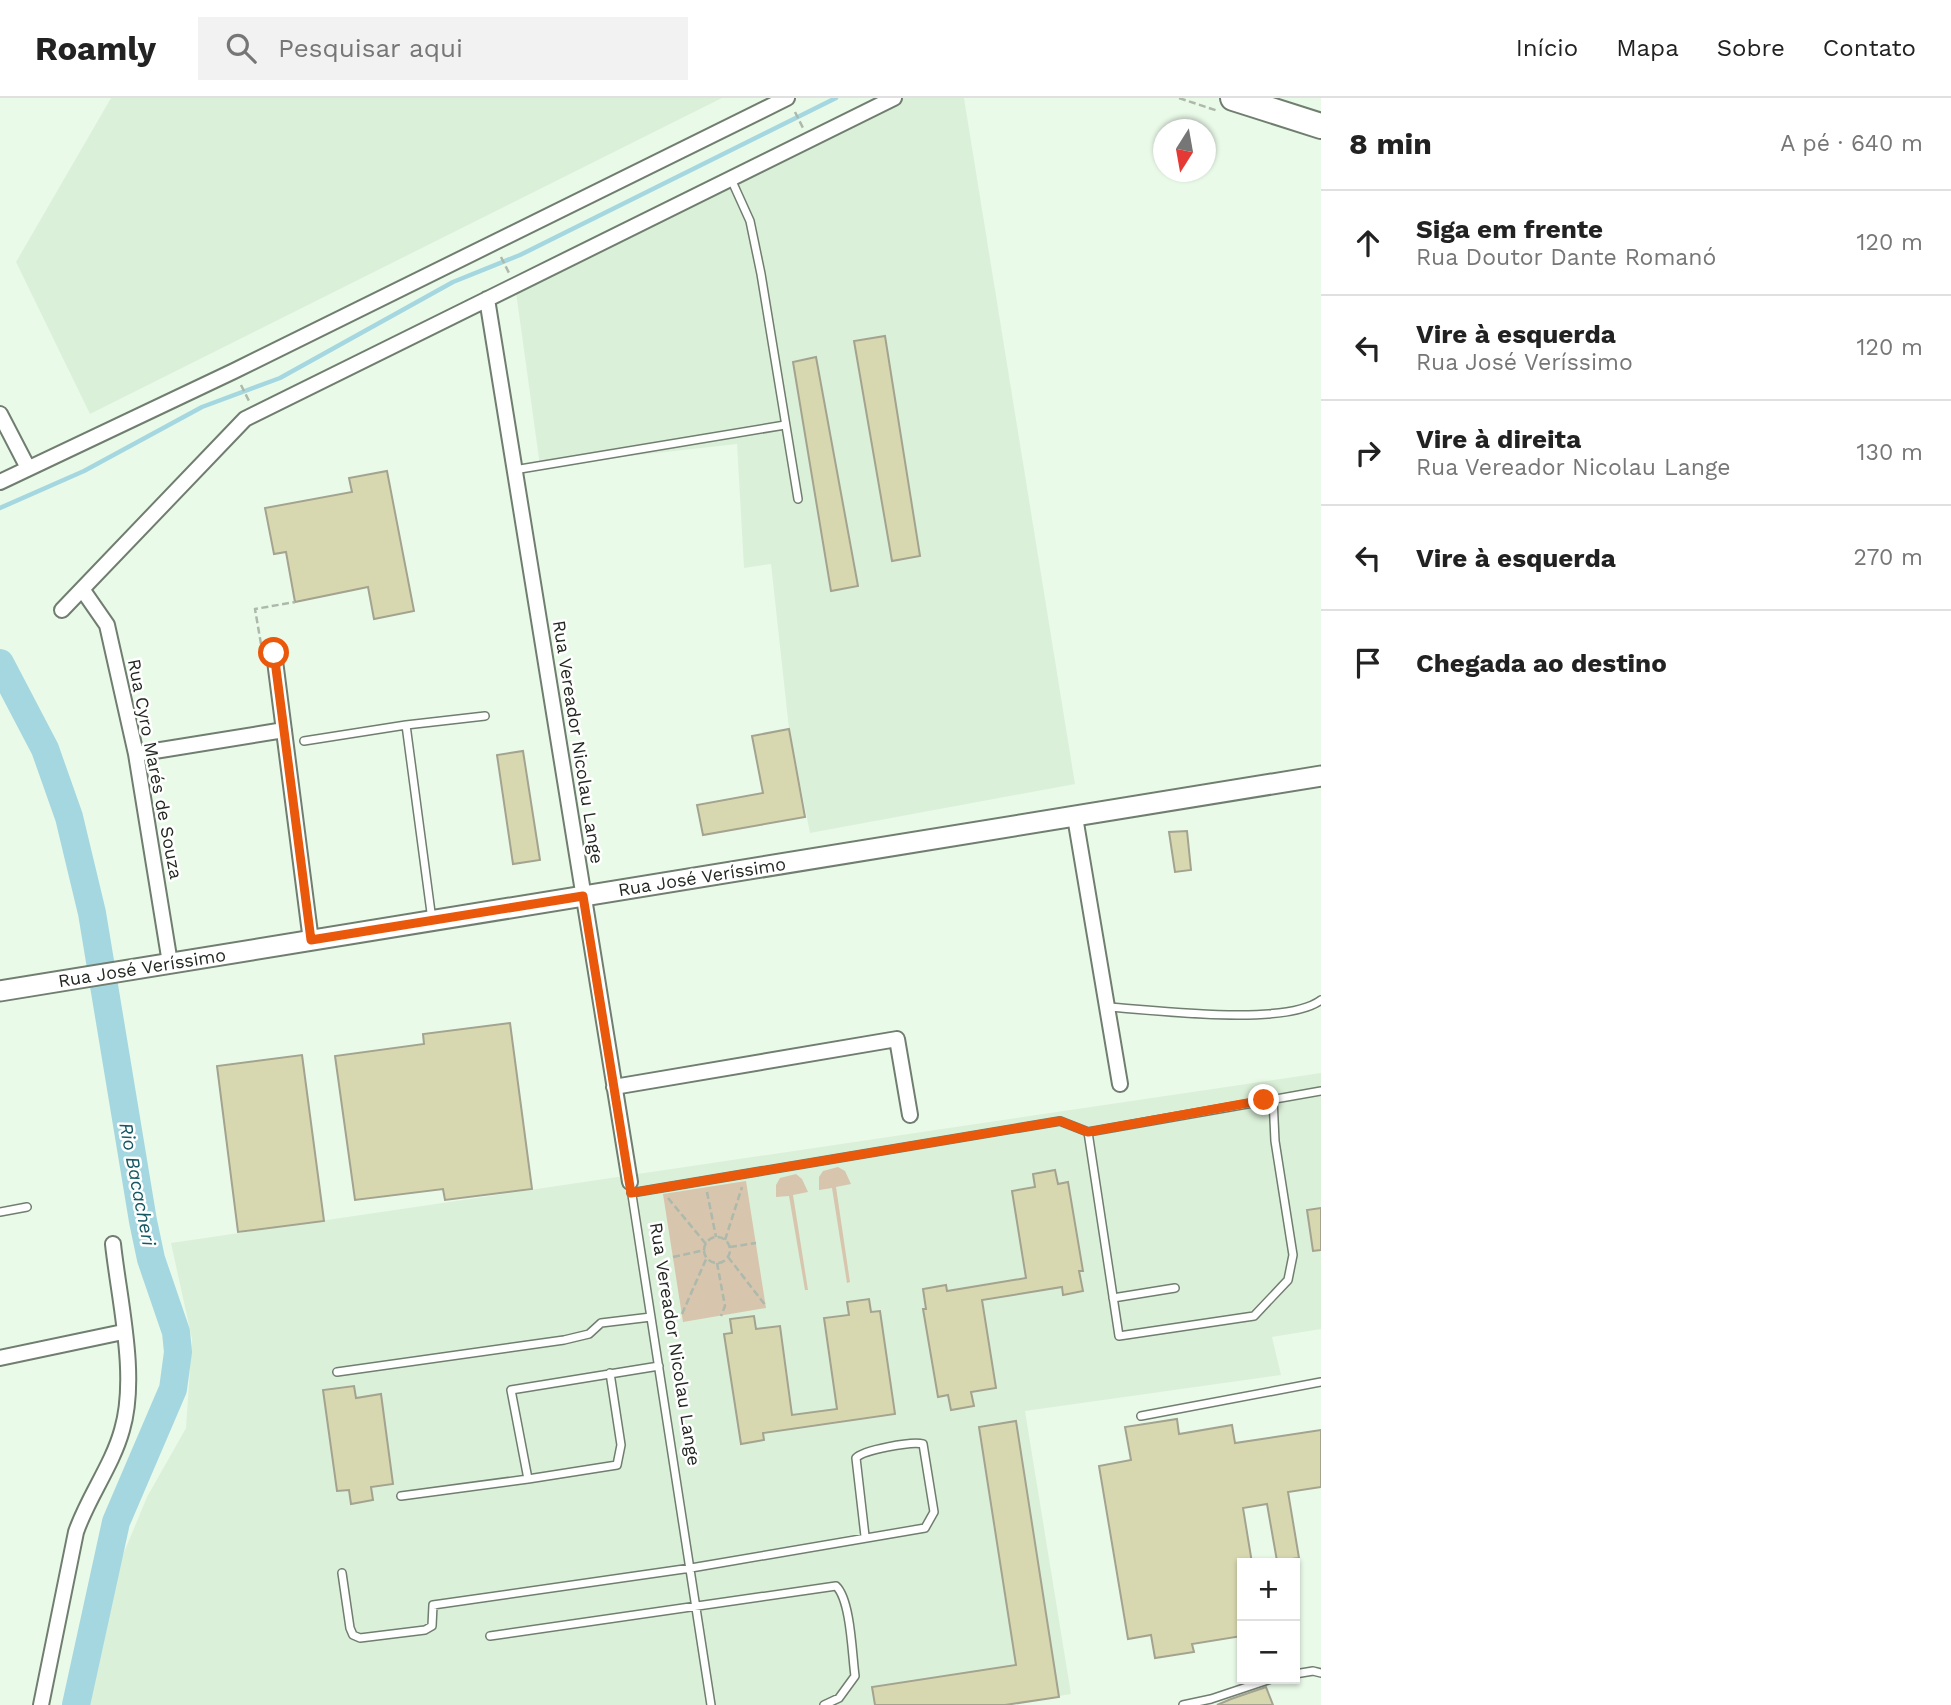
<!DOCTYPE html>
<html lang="pt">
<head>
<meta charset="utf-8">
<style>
	body { margin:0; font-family:"Work Sans",sans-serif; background:#f2f2f2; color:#222 }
	.controls { position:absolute; right:21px; bottom:21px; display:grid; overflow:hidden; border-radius:0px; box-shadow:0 2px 5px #0004 }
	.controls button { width:63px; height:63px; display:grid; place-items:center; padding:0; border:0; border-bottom:2px solid #e0e0e0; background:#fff; color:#222; font:35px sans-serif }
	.compass { position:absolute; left:1153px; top:21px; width:63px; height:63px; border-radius:50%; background:#fff; box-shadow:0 2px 5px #0004; rotate:191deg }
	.stop { position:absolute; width:21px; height:21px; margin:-16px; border:5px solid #ea580c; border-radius:50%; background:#fff }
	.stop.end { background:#ea580c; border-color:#fff; box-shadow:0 2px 7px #0008 }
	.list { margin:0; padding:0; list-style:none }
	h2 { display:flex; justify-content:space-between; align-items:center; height:91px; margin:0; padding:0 28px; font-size:30px }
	h2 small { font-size:23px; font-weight:400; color:#767676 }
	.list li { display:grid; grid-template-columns:46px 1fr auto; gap:21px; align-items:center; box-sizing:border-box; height:105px; padding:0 28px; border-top:2px solid #e0e0e0 }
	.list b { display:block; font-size:26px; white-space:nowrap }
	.list p { margin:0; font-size:23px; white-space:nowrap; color:#767676 }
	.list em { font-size:23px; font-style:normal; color:#767676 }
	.icon { flex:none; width:38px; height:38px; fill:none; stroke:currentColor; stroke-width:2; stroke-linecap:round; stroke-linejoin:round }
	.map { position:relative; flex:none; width:1321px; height:1607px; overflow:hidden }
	header { display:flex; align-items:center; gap:42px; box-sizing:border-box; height:98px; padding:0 35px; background:#fff; border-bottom:2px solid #e0e0e0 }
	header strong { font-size:33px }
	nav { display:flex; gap:38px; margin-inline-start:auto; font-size:24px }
	.search { width:490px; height:63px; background:#f2f2f2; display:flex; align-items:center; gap:18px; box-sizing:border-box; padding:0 24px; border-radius:0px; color:#767676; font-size:26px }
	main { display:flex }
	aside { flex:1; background:#fff }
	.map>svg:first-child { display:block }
	.built { fill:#dbf0d9 }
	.green { fill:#d7c5ae }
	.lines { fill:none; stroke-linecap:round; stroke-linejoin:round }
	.stream { stroke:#a5d7e1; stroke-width:4.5 }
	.river { stroke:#a5d7e1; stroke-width:28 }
	.building { fill:#d8d8b0; stroke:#a3a390; stroke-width:2 }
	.lane-casing { stroke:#707e6f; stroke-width:10 }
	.street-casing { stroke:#707e6f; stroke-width:18 }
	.secondary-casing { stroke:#707e6f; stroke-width:23 }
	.highway-casing { stroke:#707e6f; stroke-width:28 }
	.path { stroke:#acb9ab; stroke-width:2.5; stroke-dasharray:7 3.5; stroke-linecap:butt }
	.lane { stroke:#fff; stroke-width:7 }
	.street { stroke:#fff; stroke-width:14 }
	.secondary { stroke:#fff; stroke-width:19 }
	.highway { stroke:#fff; stroke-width:24 }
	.route { stroke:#ea580c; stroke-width:9 }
	.labels { text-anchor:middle; stroke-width:5; stroke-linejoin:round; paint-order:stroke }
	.street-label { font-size:18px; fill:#222721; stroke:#fff }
	.water-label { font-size:19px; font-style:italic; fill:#135863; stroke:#fff }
</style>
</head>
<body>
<header>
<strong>Roamly</strong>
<div class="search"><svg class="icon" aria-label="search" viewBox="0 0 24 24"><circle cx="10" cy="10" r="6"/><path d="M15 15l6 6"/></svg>Pesquisar aqui</div>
<nav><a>Início</a><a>Mapa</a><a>Sobre</a><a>Contato</a></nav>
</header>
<main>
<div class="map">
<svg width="1321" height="1607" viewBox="0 0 1321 1607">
	<rect width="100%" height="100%" fill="#eafae9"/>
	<path class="built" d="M111,0H722L90,316L16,164Z
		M894,0H964L1075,686L810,735L789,631L771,466L744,470L737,346L540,368L515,187Z
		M1321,975V1231L1272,1239L1281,1277L1025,1313L1071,1596L1006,1607H90L120,1464L147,1399L186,1330L192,1241L171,1145Z"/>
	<path class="green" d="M838,1069L845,1073L851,1086L836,1089L850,1184L847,1185L832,1090L819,1092V1079L823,1073Z
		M796,1076L802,1081L808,1094L793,1097L808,1192H805L789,1098L776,1099V1087L780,1080Z
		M746,1083L766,1210L683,1224L663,1096Z"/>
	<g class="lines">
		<path class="stream" d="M0,410L84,373L202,309L280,280L453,184L520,157L836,0"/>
		<path class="river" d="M0,565L45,651L69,719L92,815L143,1123L151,1161L176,1234L178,1254L173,1291L116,1424L76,1607"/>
	</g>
	<path class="building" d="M885,238L920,458L892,463L854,243Z
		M816,259L858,488L831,493L793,264Z
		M387,373L414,513L374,521L368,489L295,504L286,454L274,456L265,410L352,394L349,380Z
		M789,631L805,719L703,737L697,707L763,695L752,638Z
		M523,653L540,762L513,766L497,657Z
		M1187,733L1191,772L1175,774L1169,734Z
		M510,925L532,1091L445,1102L443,1091L355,1102L335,958L424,946L423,936Z
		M302,957L324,1123L238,1134L217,968Z
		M1055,1072L1058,1086L1068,1084L1083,1173H1079L1083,1193L1063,1197L1062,1189L982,1202L996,1290L971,1294L974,1308L951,1312L948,1297L938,1299L923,1211H926L923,1191L946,1187L947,1193L1026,1180L1012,1093L1035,1089L1033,1076Z
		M1321,1110V1152L1313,1153L1307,1112Z
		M869,1201L871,1214L880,1213L895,1316L763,1335L764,1342L741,1346L724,1236L732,1235L730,1221L754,1218L756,1231L780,1228L792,1317L837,1311L824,1220L849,1217L847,1204Z
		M354,1288L356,1300L381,1296L393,1386L371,1389L373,1402L351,1406L349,1392L337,1393L323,1292Z
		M1177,1321L1179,1336L1232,1327L1235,1345L1321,1332V1389L1288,1394L1299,1460L1277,1463L1267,1406L1243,1410L1252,1465H1242V1538L1192,1546L1194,1554L1155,1560L1151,1537L1128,1541L1099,1368L1131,1362L1125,1329Z
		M1016,1323L1059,1599L1005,1607H875L872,1589L1016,1567L979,1329Z
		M1266,1589L1273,1607H1217L1231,1601Z"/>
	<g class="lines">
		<g class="lane-casing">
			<path id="lane" d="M731,81L750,123L761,176L798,401
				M514,372L785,327
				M406,627L432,822
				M304,643L406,627L485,618
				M1108,909C1155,912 1285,929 1321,902
				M1273,1000L1275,1043L1293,1157L1288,1182L1254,1218L1119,1238L1088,1034L1321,993
				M630,1084L711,1607
				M631,1095L1060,1023L1088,1034
				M0,1114L27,1109
				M1113,1200L1175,1190
				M337,1274L564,1242L589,1236L601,1225L651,1219
				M1141,1318L1321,1284
				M528,1381L617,1367L621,1347L610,1275
				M401,1398L528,1381L511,1292L659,1268
				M342,1475L350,1530L353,1537L360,1540L425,1532L432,1528L433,1507L691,1470L925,1430L934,1414L923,1346C912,1343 863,1352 856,1360L865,1438
				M490,1538L836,1488C851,1502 852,1557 855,1578L839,1600L824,1607
				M1295,1576L1313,1573L1321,1575
				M1183,1607L1211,1601L1271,1581"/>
		</g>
		<g class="street-casing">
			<path id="street" d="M487,201L630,1084
				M0,316L28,370
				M0,384L234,273L787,0
				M82,491L107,527L136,656L170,865
				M62,512L245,321L894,0
				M274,555L311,843
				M136,656L284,632
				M1075,719L1120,986
				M614,989L897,941L910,1017
				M0,1260L123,1234
				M41,1607L76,1434C88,1399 112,1368 122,1332C138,1278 119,1202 113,1146"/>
		</g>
		<g class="secondary-casing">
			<path id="secondary" d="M0,893L1321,678"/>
		</g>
		<g class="highway-casing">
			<path id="highway" d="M1233,0L1321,28"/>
		</g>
		<path class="path" d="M1179,0L1218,13
			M795,14L803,30
			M501,159L509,175
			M241,287L249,303
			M261,546L255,511L295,504
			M707,1094L716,1139
			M668,1100L706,1146
			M704 1152a13 13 0 1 1 26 0a13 13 0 1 1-26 0Z
			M725,1142L742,1089
			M730,1149L756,1145
			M673,1159L705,1152
			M728,1159L766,1208
			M717,1165L725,1208L721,1218
			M682,1216L707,1159"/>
		<use href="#lane" class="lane"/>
		<use href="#street" class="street"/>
		<use href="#secondary" class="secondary"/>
		<use href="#highway" class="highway"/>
	</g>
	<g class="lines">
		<path class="route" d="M274,555L311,842L583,798L631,1095L1060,1023L1088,1034L1264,1002"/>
	</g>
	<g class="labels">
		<g class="street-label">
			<text transform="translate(578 644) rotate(81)" y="6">Rua Vereador Nicolau Lange</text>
			<text transform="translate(155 671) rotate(79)" y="6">Rua Cyro Marés de Souza</text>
			<text transform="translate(702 779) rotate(-9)" y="6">Rua José Veríssimo</text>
			<text transform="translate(142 870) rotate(-9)" y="6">Rua José Veríssimo</text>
			<text transform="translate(675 1246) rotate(81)" y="6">Rua Vereador Nicolau Lange</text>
		</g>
		<g class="water-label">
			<text transform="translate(138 1086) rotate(79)" y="7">Rio Bacacheri</text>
		</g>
	</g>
</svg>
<div class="controls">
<button>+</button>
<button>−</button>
</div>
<svg class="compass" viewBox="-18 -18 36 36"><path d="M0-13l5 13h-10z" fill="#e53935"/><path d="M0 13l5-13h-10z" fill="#767676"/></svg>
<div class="stop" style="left:274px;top:555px"></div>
<div class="stop end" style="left:1264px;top:1002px"></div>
</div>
<aside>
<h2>8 min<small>A pé · 640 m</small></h2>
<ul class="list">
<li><svg class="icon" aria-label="ahead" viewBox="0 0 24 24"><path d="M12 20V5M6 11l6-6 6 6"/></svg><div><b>Siga em frente</b><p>Rua Doutor Dante Romanó</p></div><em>120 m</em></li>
<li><svg class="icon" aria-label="left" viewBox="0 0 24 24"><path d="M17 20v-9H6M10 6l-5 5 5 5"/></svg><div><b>Vire à esquerda</b><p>Rua José Veríssimo</p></div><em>120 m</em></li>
<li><svg class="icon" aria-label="right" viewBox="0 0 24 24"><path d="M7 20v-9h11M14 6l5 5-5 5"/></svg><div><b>Vire à direita</b><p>Rua Vereador Nicolau Lange</p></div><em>130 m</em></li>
<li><svg class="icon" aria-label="left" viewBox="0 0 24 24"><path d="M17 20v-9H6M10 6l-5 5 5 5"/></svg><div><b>Vire à esquerda</b></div><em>270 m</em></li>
<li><svg class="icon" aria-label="arrive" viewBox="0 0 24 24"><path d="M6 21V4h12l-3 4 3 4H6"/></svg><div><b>Chegada ao destino</b></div></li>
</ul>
</aside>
</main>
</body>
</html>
